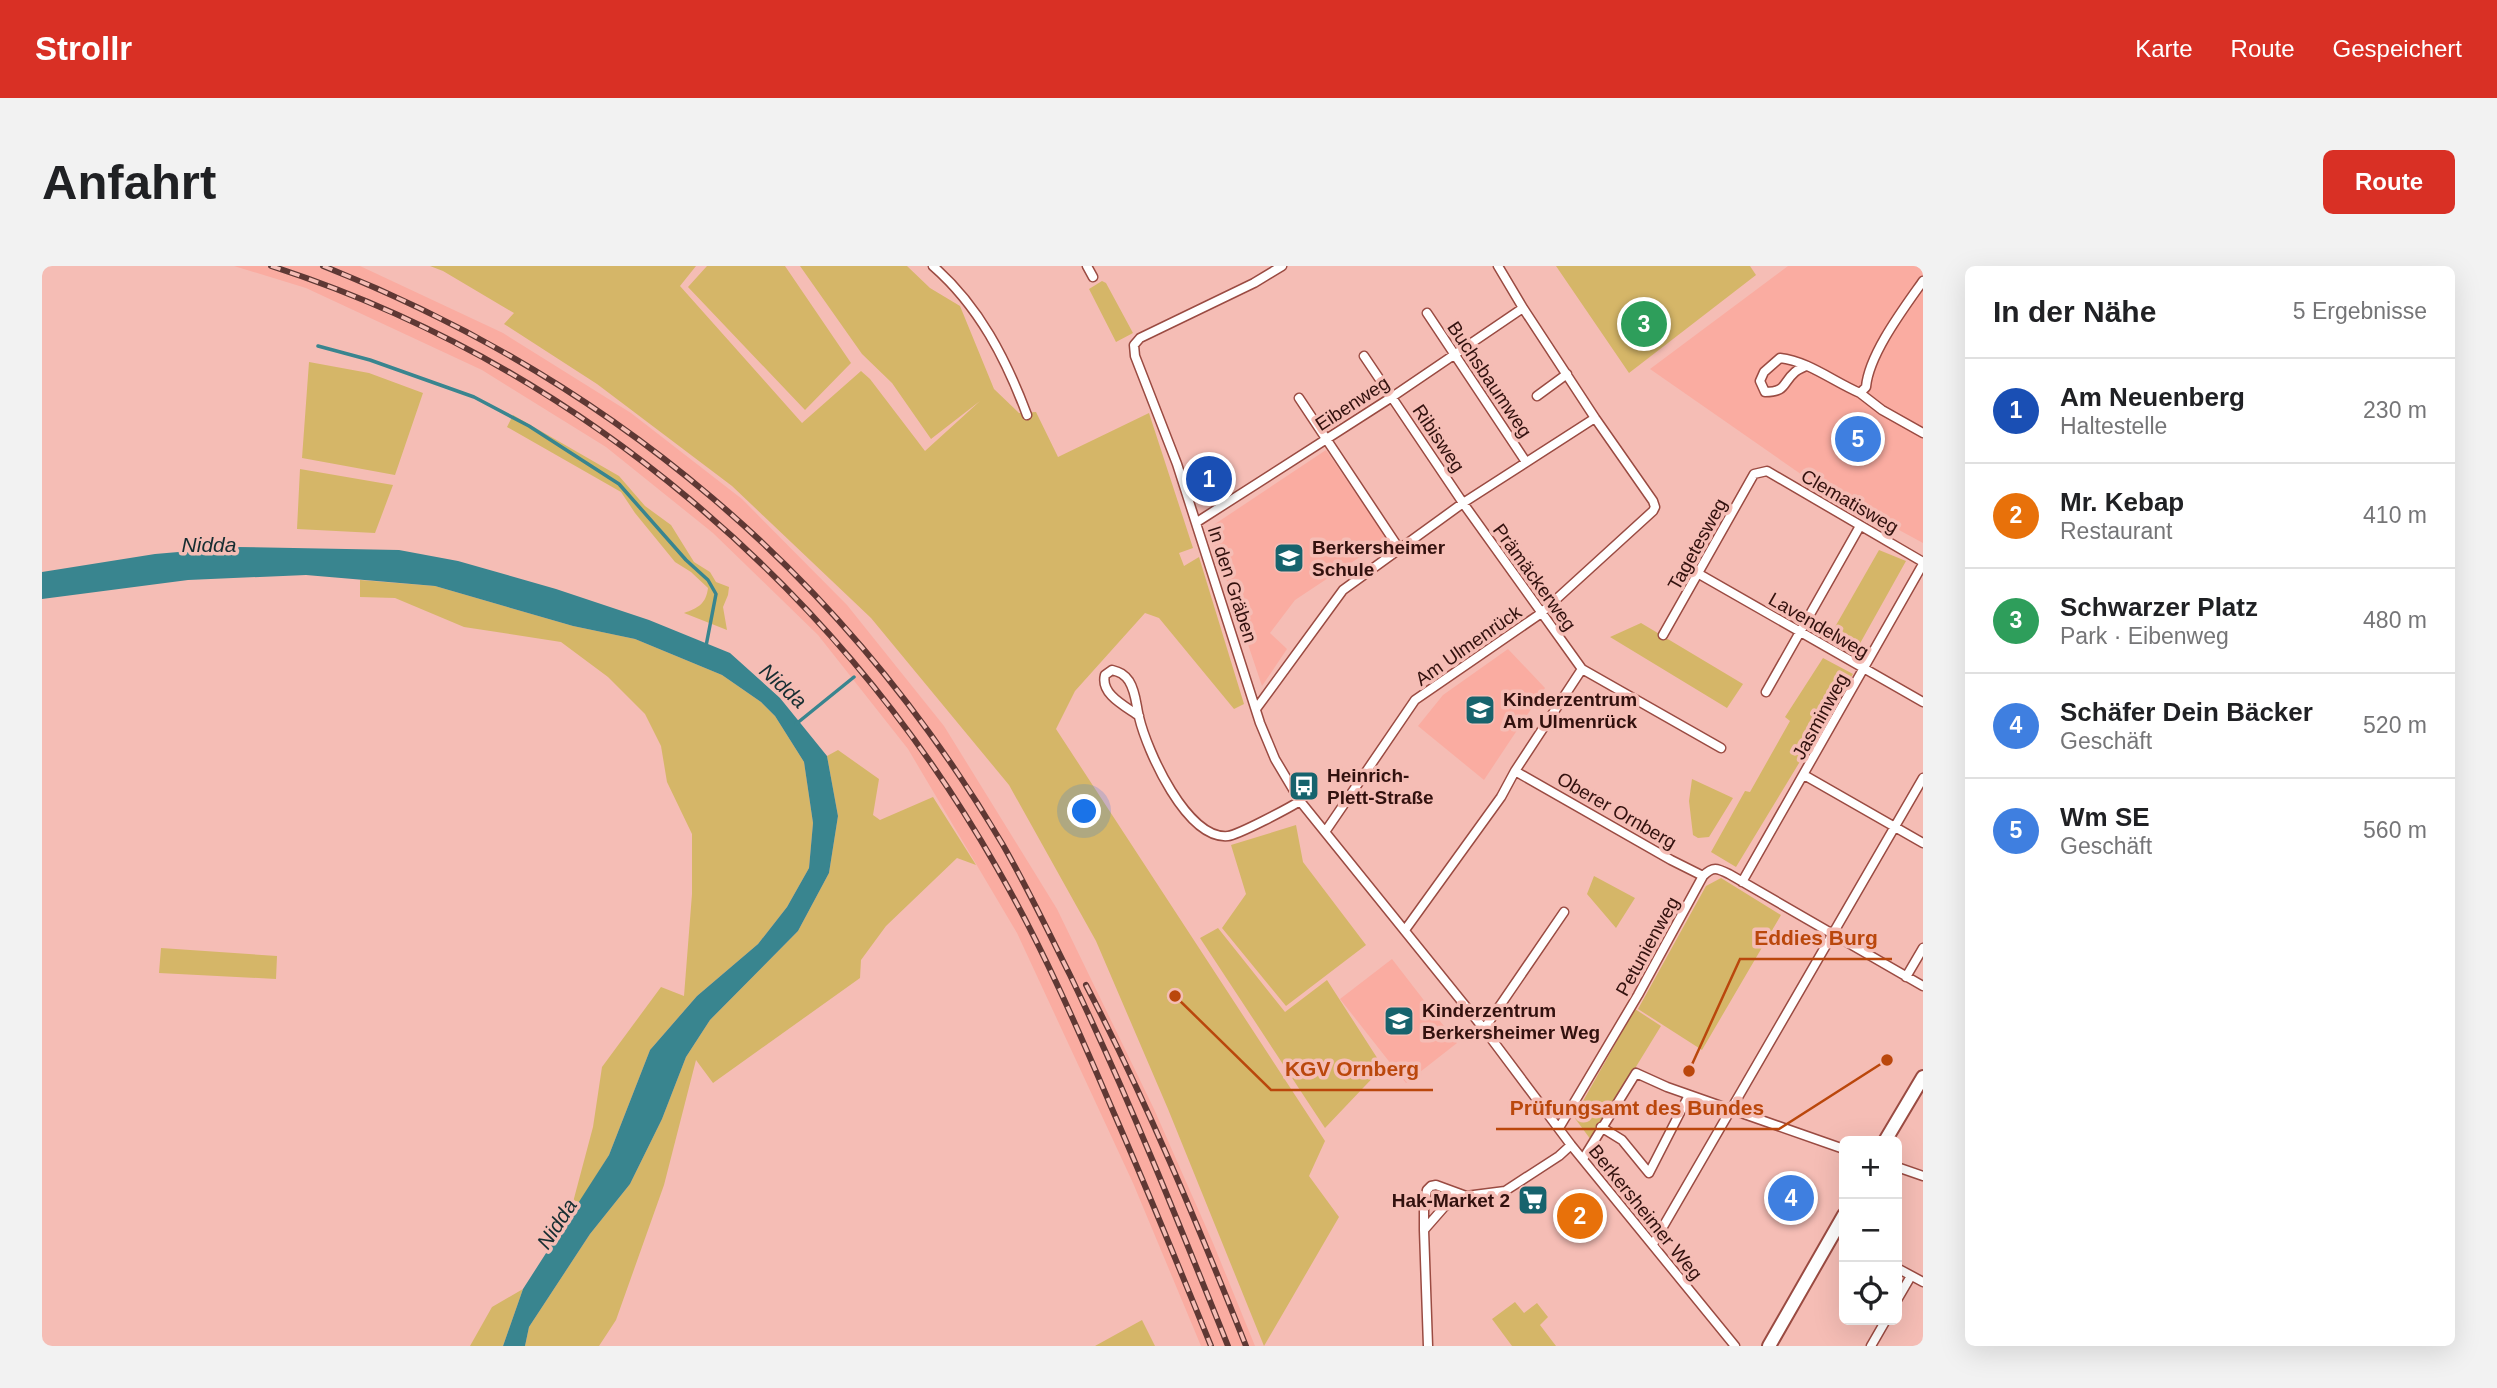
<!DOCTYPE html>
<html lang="de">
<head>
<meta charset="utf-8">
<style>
	body { margin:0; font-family:Helvetica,sans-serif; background:#f2f2f2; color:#202124 }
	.controls { position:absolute; right:21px; bottom:21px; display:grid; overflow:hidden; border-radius:10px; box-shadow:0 7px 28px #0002 }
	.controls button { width:63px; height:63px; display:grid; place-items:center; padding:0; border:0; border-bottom:2px solid #e0e0e0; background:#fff; color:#202124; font:35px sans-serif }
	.you { position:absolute; left:1043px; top:546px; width:24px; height:24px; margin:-18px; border:5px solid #fff; border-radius:50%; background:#1a73e8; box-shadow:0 0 0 10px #1a73e833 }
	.badge { display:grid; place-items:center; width:46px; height:46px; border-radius:50%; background:#d93025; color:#fff; font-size:23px; font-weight:700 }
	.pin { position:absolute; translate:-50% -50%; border:4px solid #fff; box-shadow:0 2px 7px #0006 }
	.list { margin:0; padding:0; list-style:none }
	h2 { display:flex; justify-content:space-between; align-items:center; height:91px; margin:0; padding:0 28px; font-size:30px }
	h2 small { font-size:23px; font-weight:400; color:#757577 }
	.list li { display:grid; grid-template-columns:46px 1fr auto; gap:21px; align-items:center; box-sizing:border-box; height:105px; padding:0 28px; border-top:2px solid #e0e0e0 }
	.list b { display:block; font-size:26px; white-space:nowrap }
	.list p { margin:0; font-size:23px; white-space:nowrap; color:#757577 }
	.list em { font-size:23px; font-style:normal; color:#757577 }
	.icon { flex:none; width:38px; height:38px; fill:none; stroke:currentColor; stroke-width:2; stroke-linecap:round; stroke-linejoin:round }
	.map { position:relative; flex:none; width:1881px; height:1080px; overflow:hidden; border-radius:10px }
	header { display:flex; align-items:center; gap:42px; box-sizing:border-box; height:98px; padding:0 35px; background:#d93025; color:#fff }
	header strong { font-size:33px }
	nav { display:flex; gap:38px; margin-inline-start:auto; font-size:24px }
	.intro { display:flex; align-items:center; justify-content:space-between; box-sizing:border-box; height:168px; padding:0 42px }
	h1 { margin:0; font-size:49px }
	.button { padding:18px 32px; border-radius:10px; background:#d93025; color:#fff; font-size:24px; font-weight:700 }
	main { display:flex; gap:42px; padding:0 42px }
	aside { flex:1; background:#fff; border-radius:10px; box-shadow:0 7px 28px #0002 }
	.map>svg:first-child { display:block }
	.built { fill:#faaca1 }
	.green { fill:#d5b668 }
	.water { fill:#39858f }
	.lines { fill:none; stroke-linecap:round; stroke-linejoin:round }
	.stream { stroke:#39858f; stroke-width:3.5 }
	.street-casing { stroke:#9a4b42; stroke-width:11 }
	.secondary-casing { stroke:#9a4b42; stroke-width:16 }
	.street { stroke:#fff; stroke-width:8 }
	.secondary { stroke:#fff; stroke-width:12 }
	.rail-casing { stroke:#5f3834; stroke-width:6 }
	.rail { stroke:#f5bdb5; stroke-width:3.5; stroke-dasharray:10; stroke-linecap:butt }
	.labels { text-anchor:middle; stroke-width:7; stroke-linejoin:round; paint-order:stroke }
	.street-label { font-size:19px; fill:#32110e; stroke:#f5bdb5 }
	.poi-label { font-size:19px; font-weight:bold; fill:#32110e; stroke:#f5bdb5; text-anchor:start }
	.water-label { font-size:21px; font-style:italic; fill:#152d31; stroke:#f5bdb5 }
	.leader { fill:none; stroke:#ba470c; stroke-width:2.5 }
	.callout-dot { fill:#ba470c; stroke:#f5bdb5; stroke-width:2.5 }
	.callout-label { font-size:21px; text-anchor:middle; font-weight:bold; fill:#ba470c; stroke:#f5bdb5; stroke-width:7; stroke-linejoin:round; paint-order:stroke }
</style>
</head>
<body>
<header>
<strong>Strollr</strong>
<nav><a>Karte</a><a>Route</a><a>Gespeichert</a></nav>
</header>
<div class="intro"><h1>Anfahrt</h1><a class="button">Route</a></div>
<main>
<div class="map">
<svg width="1881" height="1080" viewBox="0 0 1881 1080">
	<rect width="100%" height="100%" fill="#f5bdb5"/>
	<path class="built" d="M192,0H318L461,67L589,147L700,233L805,339L902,460L1015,643L1112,843L1171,977L1213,1080H1159L1091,917L975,667L866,483L776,369L671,267L564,181L440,104L264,22Z
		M1746,0H1881V277L1776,220L1608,103Z
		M1284,184L1345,273L1253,334L1228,367L1245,383L1220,420L1167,262Z
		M1466,383L1503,422L1442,514L1376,460L1401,429Z
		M1350,693L1415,777L1364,817L1298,733Z"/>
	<path class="green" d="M388,0H654L638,20L760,157L819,105L828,113L883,185L938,135L889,173L850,117L820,88L758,0H865L888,22L918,40L952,123L977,147L994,146L1016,191L1107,147L1151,282L1137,287L1142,300L1157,291L1202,438L1192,443L1117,352L1103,347L1033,425L1014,463L1283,875L1267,910L1297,951L1222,1080L1126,843L1054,675L967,519L829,352L690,220L555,118L462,58L472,47L401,5Z
		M665,0H743L809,97L763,144L646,21Z
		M1514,0H1708L1714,9L1587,107Z
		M1060,15L1064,17L1091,67L1074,76L1047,23Z
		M267,96L327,107L381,127L353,209L260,192Z
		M471,149L577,210L603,240L629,259L652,296L668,306L674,316L687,321L686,329L681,341L685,364L642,347C656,342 664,338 666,322L649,306L633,296L593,247L579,226L465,161Z
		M258,203L351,219L333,267L255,263Z
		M1837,284L1864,295L1816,381L1789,368Z
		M318,314L393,320L531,360L593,373L680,409L719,436L733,450L762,496L771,557L767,602L745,641L716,678L655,730L608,784L567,889L526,955L551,861L560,801L619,721L642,730L650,628V568L625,516L619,480L603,448L566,411L519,376L422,361L353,332L318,331Z
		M1599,357L1701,418L1685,442L1568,371Z
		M1781,392L1811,408L1694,601L1669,586L1703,525L1708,526L1748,455L1743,451Z
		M796,484L837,513L831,549L838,554L891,531L934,599L915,592L844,660L819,694L818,712L671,817L654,794L622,919L574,1054L557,1080H483L487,1061L548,968L588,918L620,853L644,791L668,754L756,665L787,607L796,550L785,490Z
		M1650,513L1691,532L1667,571L1656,572L1651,569L1647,535Z
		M1254,559L1261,596L1324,679L1244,740L1180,662L1204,628L1189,579Z
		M1552,610L1593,632L1574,662L1545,628Z
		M1679,612L1739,649L1660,784L1596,743L1664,620Z
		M1176,662L1243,746L1285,714L1341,801L1283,862L1158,672Z
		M119,682L235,690L234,713L117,707Z
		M1593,743L1619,760L1549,874L1532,851Z
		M481,1023L461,1080H428L450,1041Z
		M1473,1036L1482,1047L1495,1037L1506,1051L1498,1059L1514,1080H1470L1450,1053Z
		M1100,1054L1113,1080H1053Z"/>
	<path class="water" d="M195,281L357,284L416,295L514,323L607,354L688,387L738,432L785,490L796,550L787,607L756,665L668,754L644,791L620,853L588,918L548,968L487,1061L483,1080H461L481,1023L567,889L608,784L655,730L716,678L745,641L767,602L771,557L762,496L733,450L719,436L680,409L593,373L531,360L393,320L264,309L146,314L0,333V306L113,288Z"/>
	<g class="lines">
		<path class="stream" d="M276,80L328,94L432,131L487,160L577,218L644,294L666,314L674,328L664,380
			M754,458L812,411"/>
		<g class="street-casing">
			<path id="street" d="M891,0C937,40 964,93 985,149
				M1045,0L1051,11
				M1240,0L1212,17L1098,72L1092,79L1093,90L1135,198L1218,457L1233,493L1258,535L1442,763L1529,879L1693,1080
				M1456,0L1481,42
				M1881,15C1862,42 1827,88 1824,121L1818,127L1840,144L1881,167
				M1385,47L1484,196
				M1322,90L1421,237L1540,403
				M1764,100C1760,102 1756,103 1753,106C1740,117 1745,126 1723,126L1718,115L1722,106L1738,92C1766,95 1792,116 1818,127
				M1495,130L1525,108
				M1257,132L1358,284
				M1155,256L1350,131L1481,42L1553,152
				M1657,308L1881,436
				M1621,369L1712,208L1725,205L1881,296
				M1724,426L1818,260
				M1214,443L1301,324L1421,237L1553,152L1611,235L1613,241L1611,245L1498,348L1373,434L1283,566
				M1097,450C1083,440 1058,428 1063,409L1070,404C1078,406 1082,408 1087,415C1094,426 1094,439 1097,451C1105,485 1145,574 1186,570C1196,569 1247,542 1258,535
				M1473,505L1540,403L1679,482
				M1762,509L1881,577
				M1700,616L1881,298
				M1363,664L1459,531L1473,505L1629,594L1661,610
				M1864,711L1881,682
				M1442,763L1522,646
				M1559,861L1580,874L1607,907L1647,829
				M1517,862L1596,729L1661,610C1671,600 1675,602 1687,608L1881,720
				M1541,893L1594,807L1625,821L1799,882
				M1855,901L1881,910
				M1382,964V938L1385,924L1389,920L1394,919L1424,930L1463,925L1517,890L1529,879
				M1611,978L1881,512
				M1855,1002L1881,1016
				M1855,1034L1869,1010
				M1386,1080L1382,964L1403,940L1424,930
				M1829,1080L1844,1054"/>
		</g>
		<g class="secondary-casing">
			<path id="secondary" d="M1843,875L1881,811
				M1727,1080L1802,949"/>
		</g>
		<use href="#street" class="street"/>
		<use href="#secondary" class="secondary"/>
		<g class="rail-casing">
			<path id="rail" d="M229,0C536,99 796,322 955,602C1000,680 1036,763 1071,845C1105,923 1137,1001 1169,1080
				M281,0C571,115 802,310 961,579C985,621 1006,665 1028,709C1086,830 1136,955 1186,1080
				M1044,719C1105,836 1155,957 1204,1080"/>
		</g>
		<use href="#rail" class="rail"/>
	</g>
	<defs>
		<g id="school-square" transform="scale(1.575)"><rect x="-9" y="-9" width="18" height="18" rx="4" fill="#17636d" stroke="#f5bdb5"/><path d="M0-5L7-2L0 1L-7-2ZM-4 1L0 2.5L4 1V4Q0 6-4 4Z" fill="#fff"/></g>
		<g id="bus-square" transform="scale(1.575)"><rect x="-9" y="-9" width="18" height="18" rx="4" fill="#17636d" stroke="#f5bdb5"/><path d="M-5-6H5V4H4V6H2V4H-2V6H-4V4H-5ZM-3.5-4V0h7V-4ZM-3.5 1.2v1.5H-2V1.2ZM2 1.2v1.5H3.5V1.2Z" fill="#fff"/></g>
		<g id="supermarket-square" transform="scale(1.575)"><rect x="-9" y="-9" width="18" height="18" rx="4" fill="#17636d" stroke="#f5bdb5"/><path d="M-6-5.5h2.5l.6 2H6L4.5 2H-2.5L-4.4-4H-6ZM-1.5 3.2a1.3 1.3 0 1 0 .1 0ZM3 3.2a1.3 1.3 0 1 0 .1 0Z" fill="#fff"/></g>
	</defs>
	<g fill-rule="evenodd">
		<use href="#school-square" x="1247" y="292"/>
		<use href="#school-square" x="1438" y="444"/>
		<use href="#bus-square" x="1262" y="520"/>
		<use href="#school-square" x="1357" y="755"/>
		<use href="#supermarket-square" x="1491" y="934"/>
	</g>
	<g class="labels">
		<g class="street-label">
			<text transform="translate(1448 113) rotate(56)" y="7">Buchsbaumweg</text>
			<text transform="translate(1310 137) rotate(-33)" y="7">Eibenweg</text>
			<text transform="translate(1397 172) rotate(56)" y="7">Ribisweg</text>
			<text transform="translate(1808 235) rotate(30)" y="7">Clematisweg</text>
			<text transform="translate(1655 278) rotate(-61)" y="7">Tagetesweg</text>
			<text transform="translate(1493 311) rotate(54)" y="7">Prämäckerweg</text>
			<text transform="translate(1191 318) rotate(72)" y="7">In den Gräben</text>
			<text transform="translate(1777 359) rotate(30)" y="7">Lavendelweg</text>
			<text transform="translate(1426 379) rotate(-35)" y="7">Am Ulmenrück</text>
			<text transform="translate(1778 450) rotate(-61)" y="7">Jasminweg</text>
			<text transform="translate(1575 544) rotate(30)" y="7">Oberer Ornberg</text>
			<text transform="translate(1605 680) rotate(-61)" y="7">Petunienweg</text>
			<text transform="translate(1604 946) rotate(51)" y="7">Berkersheimer Weg</text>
		</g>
		<g class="poi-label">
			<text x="1270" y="288">Berkersheimer<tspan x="1270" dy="22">Schule</tspan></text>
			<text x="1461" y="440">Kinderzentrum<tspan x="1461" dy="22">Am Ulmenrück</tspan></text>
			<text x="1285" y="516">Heinrich-<tspan x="1285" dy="22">Plett-Straße</tspan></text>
			<text x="1380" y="751">Kinderzentrum<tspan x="1380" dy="22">Berkersheimer Weg</tspan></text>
			<text x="1468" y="941" text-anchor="end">Hak-Market 2</text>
		</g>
		<g class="water-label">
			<text x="167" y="286">Nidda</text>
			<text transform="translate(741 420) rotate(42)" y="7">Nidda</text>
			<text transform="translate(515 958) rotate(-57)" y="7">Nidda</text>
		</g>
	</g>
	<path class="leader" d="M1647 805L1698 693H1850M1133 730L1229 824H1391M1845 794L1737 863H1454"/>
	<g class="callout-dot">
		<circle cx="1647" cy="805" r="7"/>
		<circle cx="1133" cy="730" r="7"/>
		<circle cx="1845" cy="794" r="7"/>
	</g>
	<g class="callout-label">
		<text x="1774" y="679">Eddies Burg</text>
		<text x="1310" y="810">KGV Ornberg</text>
		<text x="1595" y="849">Prüfungsamt des Bundes</text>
	</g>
</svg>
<div class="controls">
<button>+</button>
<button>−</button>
<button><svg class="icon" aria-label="locate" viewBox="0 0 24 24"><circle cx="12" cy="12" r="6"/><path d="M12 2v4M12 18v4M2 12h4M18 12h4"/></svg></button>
</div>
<div class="you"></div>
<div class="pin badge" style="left:1167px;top:213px;background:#1a4fb4">1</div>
<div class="pin badge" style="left:1538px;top:950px;background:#e8710a">2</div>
<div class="pin badge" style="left:1602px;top:58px;background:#2e9e5b">3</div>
<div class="pin badge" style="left:1749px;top:932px;background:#3f7fe0">4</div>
<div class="pin badge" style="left:1816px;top:173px;background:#3f7fe0">5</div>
</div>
<aside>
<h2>In der Nähe<small>5 Ergebnisse</small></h2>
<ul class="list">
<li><span class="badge" style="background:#1a4fb4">1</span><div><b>Am Neuenberg</b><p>Haltestelle</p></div><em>230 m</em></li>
<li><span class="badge" style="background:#e8710a">2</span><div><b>Mr. Kebap</b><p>Restaurant</p></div><em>410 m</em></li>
<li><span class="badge" style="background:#2e9e5b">3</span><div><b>Schwarzer Platz</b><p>Park · Eibenweg</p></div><em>480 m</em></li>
<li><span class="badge" style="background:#3f7fe0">4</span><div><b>Schäfer Dein Bäcker</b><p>Geschäft</p></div><em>520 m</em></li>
<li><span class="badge" style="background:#3f7fe0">5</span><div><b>Wm SE</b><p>Geschäft</p></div><em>560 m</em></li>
</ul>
</aside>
</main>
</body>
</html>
